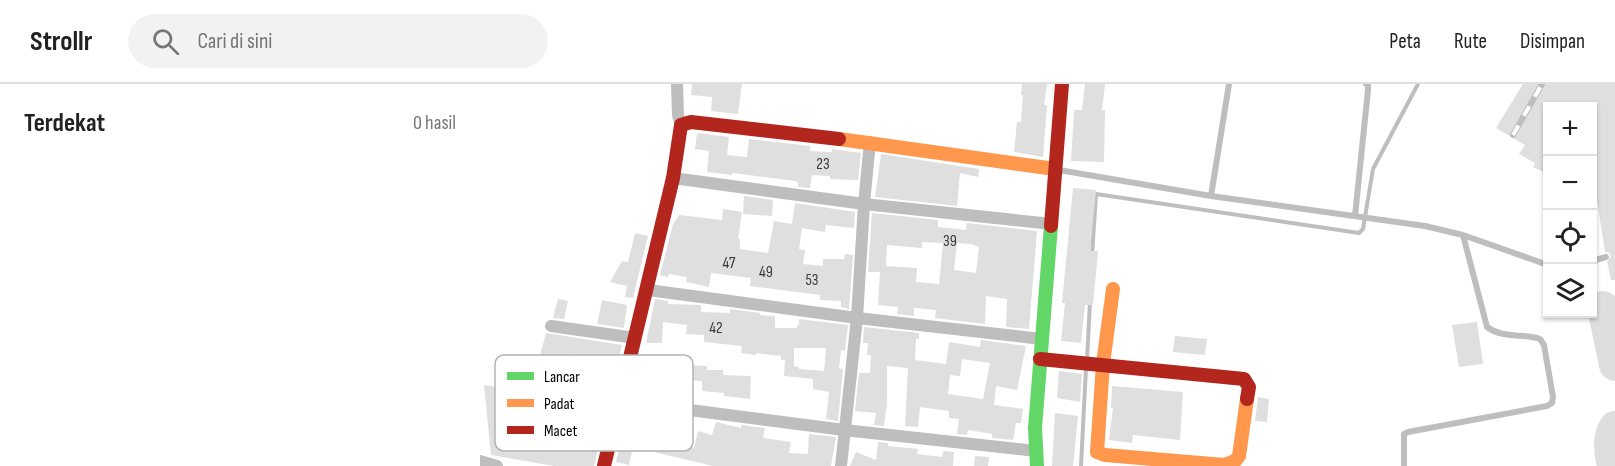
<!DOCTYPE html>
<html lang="id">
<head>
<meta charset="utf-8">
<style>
	body { margin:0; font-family:"Sofia Sans Condensed",sans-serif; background:#f2f2f2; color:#222 }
	.controls { position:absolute; right:18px; top:18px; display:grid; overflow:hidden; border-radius:0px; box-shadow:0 2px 4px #0004 }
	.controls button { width:54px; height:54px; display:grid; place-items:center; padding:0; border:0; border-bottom:2px solid #e0e0e0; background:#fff; color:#222; font:30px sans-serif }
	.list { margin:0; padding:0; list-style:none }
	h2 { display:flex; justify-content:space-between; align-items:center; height:78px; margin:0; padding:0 24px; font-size:26px }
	h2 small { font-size:20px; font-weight:400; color:#767676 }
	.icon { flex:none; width:33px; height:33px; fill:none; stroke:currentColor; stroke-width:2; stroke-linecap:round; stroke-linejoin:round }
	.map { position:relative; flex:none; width:1135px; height:382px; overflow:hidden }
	header { display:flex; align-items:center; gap:36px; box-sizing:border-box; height:84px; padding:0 30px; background:#fff; border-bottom:2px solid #e0e0e0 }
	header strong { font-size:28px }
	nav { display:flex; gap:33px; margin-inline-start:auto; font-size:21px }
	.search { width:420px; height:54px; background:#f2f2f2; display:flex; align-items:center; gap:15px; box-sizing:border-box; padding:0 21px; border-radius:33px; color:#767676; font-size:22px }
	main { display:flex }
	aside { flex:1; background:#fff }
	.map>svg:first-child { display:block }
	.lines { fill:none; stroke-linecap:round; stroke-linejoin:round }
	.stream { stroke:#bebebe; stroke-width:4 }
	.taxiway { stroke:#dedede; stroke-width:32 }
	.building { fill:#dfdfdf; fill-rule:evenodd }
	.lane { stroke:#bebebe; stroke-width:6 }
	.street { stroke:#bebebe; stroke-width:12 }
	.fast { stroke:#63d668; stroke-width:14 }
	.slow { stroke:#ff974d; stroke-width:14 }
	.jam { stroke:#b3261e; stroke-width:14 }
	.rail-casing { stroke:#bebebe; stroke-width:6 }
	.rail { stroke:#fff; stroke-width:4; stroke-dasharray:11; stroke-linecap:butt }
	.labels { text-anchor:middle; stroke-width:4.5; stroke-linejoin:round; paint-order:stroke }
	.number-label { font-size:16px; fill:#383838 }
	.key { fill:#fff; stroke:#b2b2b2; stroke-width:1.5 }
	.key-label { font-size:16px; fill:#000 }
</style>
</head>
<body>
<header>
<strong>Strollr</strong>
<div class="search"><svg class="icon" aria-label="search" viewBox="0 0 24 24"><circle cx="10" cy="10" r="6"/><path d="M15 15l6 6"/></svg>Cari di sini</div>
<nav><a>Peta</a><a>Rute</a><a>Disimpan</a></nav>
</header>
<main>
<aside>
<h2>Terdekat<small>0 hasil</small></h2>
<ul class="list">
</ul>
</aside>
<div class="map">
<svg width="1135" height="382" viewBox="0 0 1135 382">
	<rect width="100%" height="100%" fill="#fff"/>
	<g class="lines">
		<path class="stream" d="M612,172L616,110L879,149L883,145L893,85L938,0
			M607,276L610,218
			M601,382L606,284"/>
		<path class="taxiway" d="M1123,223L1135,281
			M1133,382C1130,370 1127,353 1135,343"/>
	</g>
	<path class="building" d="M212,0H262L258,30L231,27L232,13L211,11Z
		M542,0H567L564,21H567L563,73L534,68L537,38H541L543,11H541Z
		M605,0H625L622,26H625L624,78L591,77L594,26H602Z
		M1043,0H1135V196H1131L1127,178L1131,172L1129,169L1125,168L1115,103H1113V22H1068V90L1053,83L1055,79L1039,70L1045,61L1016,44Z
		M217,49L249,53L247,71L267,73L269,55L330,62V67L352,68V65L381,69L378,96L350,95V92L332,91L330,104L318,103V99L316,97L252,89V91L227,88L229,67L215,65Z
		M401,70L499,85L498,93L480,89L477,122L395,113Z
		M593,104L616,106L610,167H618L613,221H605L601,259L581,257L585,219H582Z
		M264,112L293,116L292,132L263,130Z
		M315,119L375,128L374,144L346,141L345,148L322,144L319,165L325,166L323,180L343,182V175H364L365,170L373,171L369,225L361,223V217L340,216V211L270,202L271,194L231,189L229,203L206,198L207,193L189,190L188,193L180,191L193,140L199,131L242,136L243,125L262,128L258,155H260V165L288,169L294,137L312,140Z
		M392,129L458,136V143L486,146L487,139L557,147L549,245L526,243L527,215L506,212L505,240L455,234L456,226L434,224V232L417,230L418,223L398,221L400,188H388ZM442,158L463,159L459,200L436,198L437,184L406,182L407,161L442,164ZM477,159L491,160L499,163L496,189L474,186Z
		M155,149L168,152L153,214L145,213L147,202L130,198L142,177L148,178Z
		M78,215L88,217L84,235L73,234Z
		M175,215L188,217V220L221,221V228L250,229V225L280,229V231L295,232V244H317V241H319V235L368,241L365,267L361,266L359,284L363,285L358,337L346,335L349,308L333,305V295L304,292L305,276H301V272L277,269L276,271L261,269L262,262L224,258V251L206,250L207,241L183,238L182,259H166ZM314,264H346L344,287L319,285V289V283L314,282Z
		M122,216L147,221L144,244L117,240Z
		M997,238L1003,280L979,283L972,241Z
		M384,243L439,249V255H436L435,276L466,280L469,258L500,263L501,256L546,262L537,306L516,302L514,321L543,325L541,339H536L533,356L512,354V350L488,346L487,351L477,350L479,335L469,334V327L440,323L438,343L425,342L428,284L407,282V320L404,342L394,341L396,329L375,327L379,289H390L391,271H387L388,259H383ZM482,275L510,279L503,315L468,310L470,291L480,292Z
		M66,249L142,261L136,288L120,284L122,275L113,273L93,270L90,283L59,275Z
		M695,252L727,255L725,271L693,268Z
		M210,281L227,282V286H243V291L271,292L270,315L244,312V309L222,307V297L204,296L203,309L184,307V314L168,312V305H175L178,282H185L184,290H191V284L209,286Z
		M579,287L602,290L600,318L577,314Z
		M101,300L125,302L124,321H128L114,382H74L11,371L4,301L100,313Z
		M632,302L703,308L700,356L653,351L652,359L629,356L633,324H631Z
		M778,313L789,315L787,338L775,337Z
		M149,326L161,329L158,340L180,345L182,334L197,337L192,359L214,364L218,347L232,351L236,338L261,344V341L285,344L283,354L311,358L309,369L328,370L329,350L356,353L351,382H233L153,363L149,381L136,378Z
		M575,329L598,332L593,382H572Z
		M398,358L408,359V362L438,365L437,370L462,373L463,367L474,368L473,382H370L376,368L396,376Z
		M495,372L509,373L508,382H494Z"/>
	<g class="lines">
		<path class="lane" d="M579,86L731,112L945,142L983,151L1068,181
			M731,112L749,0
			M875,132L888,6V1L886,0
			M1112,177L1126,173
			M924,382V350L928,348L1067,322L1072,319L1073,313L1064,261L1060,255C1042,249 1023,255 1007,243L983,151"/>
		<path class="street" d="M197,0L198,31L201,41
			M193,94L384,120L572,140
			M168,206L377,234L562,255
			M71,242L155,254
			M140,317L364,346L556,367
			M0,377L17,382
			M361,382L377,234L384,120L390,58"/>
		<path class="fast" d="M557,382L555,344L571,142"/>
		<path class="slow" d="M359,55L575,85
			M633,205L623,280L617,368L625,371L744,381L755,377L759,372L767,315"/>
		<path class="jam" d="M571,142L582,0
			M560,275L764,295L769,303L767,315
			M124,382L193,94L201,41L211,38L359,55"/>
		<g class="rail-casing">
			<path id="rail" d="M1033,51L1062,0"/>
		</g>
		<use href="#rail" class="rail"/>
	</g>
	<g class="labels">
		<g class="number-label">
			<text x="343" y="85">23</text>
			<text x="470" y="162">39</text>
			<text x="249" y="184">47</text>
			<text x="286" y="193">49</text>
			<text x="332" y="201">53</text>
			<text x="236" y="249">42</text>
		</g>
	</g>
	<rect x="15" y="271" width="198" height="96" rx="9" class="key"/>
	<rect x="27" y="288" width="27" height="8" fill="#63d668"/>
	<rect x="27" y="315" width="27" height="8" fill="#ff974d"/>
	<rect x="27" y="342" width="27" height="8" fill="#b3261e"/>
	<g class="key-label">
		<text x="64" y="298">Lancar</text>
		<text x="64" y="325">Padat</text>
		<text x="64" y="352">Macet</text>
	</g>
</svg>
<div class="controls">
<button>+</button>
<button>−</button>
<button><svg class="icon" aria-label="locate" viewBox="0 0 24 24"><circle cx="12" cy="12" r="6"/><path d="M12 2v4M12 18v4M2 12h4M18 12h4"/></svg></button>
<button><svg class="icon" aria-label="layers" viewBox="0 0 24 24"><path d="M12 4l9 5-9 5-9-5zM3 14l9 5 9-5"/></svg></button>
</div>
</div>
</main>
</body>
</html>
